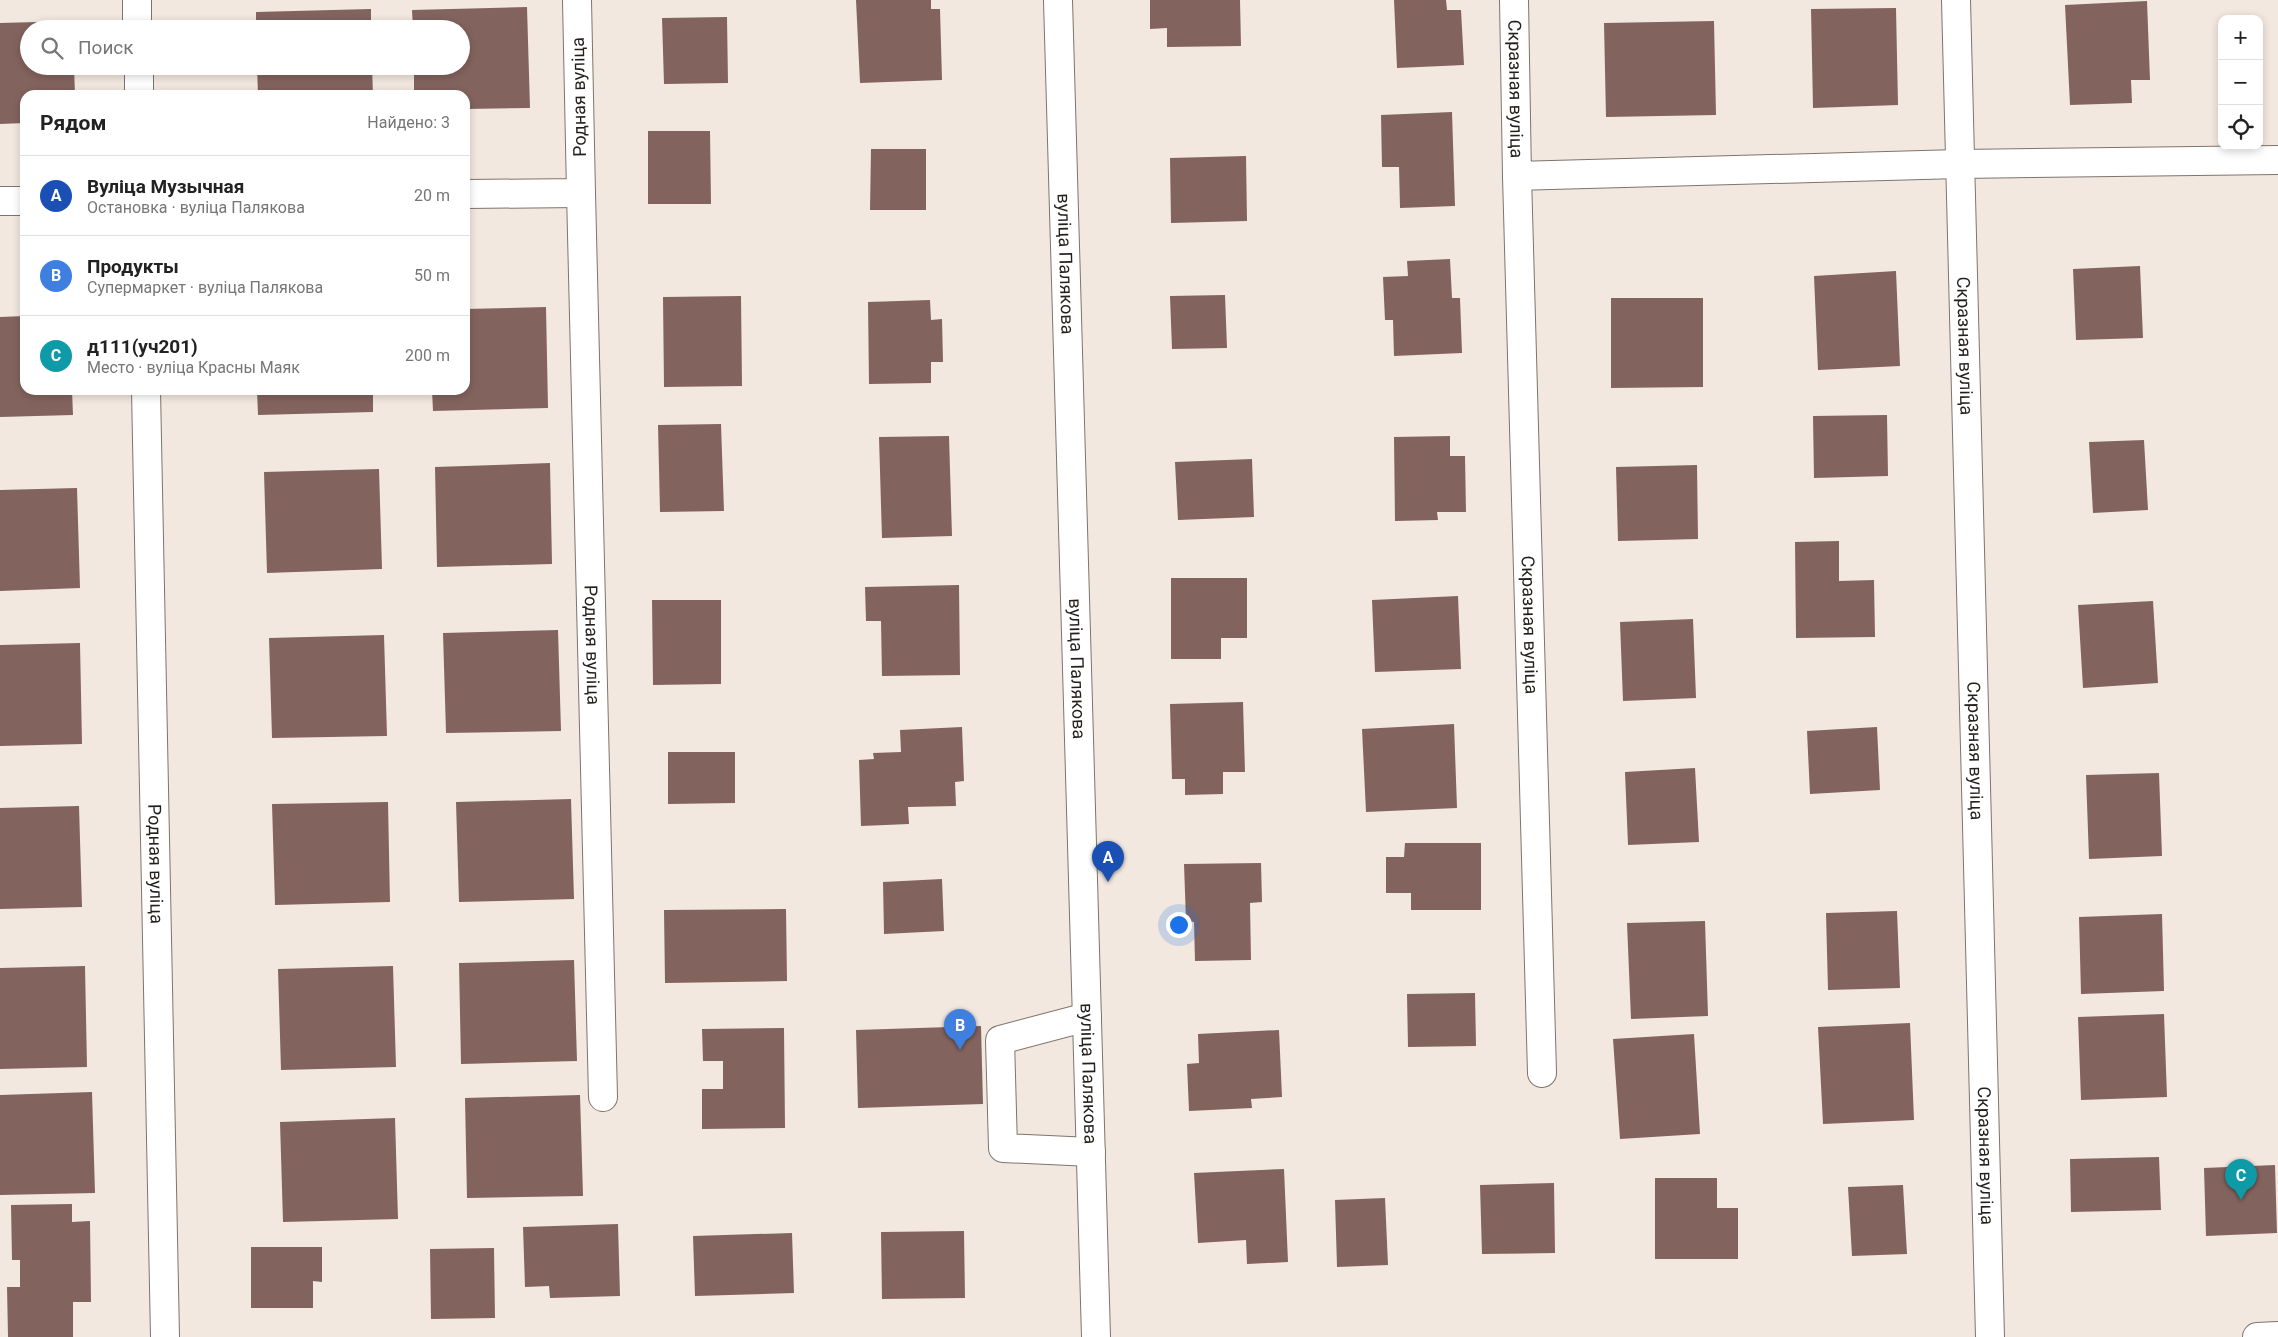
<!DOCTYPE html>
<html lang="ru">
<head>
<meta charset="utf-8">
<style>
	body { margin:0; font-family:Roboto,sans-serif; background:#f6f6f6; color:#222 }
	.controls { position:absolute; right:15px; top:15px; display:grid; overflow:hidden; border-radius:10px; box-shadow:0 2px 8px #0003 }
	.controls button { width:45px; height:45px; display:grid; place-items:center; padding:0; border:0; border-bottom:1px solid #e0e0e0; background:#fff; color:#222; font:25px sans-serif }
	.you { position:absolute; left:1178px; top:924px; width:18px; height:18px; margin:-12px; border:4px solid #fff; border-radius:50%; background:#1a73e8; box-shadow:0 0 0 8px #1a73e833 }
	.badge { display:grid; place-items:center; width:32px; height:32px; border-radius:50%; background:#ae1e52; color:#fff; font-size:16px; font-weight:700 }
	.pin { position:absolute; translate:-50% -41px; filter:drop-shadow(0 1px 2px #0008) }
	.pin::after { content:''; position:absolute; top:26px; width:18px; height:15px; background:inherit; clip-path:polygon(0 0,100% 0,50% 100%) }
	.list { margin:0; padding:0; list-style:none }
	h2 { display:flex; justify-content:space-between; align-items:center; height:65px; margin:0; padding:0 20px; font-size:21px }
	h2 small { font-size:16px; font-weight:400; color:#767676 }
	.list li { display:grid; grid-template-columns:32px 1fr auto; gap:15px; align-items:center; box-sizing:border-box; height:80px; padding:0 20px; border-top:1px solid #e0e0e0 }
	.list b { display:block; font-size:19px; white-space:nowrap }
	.list p { margin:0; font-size:16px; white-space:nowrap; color:#767676 }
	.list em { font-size:16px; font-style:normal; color:#767676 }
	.icon { flex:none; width:28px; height:28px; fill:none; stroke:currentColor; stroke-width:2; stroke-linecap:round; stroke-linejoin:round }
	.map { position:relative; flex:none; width:2278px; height:1337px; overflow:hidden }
	.search { position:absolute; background:#fff; box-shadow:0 2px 8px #0003; left:20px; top:20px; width:450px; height:55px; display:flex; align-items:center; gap:12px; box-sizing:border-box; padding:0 18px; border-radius:28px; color:#767676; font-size:19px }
	.panel { position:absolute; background:#fff; box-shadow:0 2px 8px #0003; left:20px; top:90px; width:450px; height:305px; border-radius:15px }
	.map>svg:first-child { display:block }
	.building { fill:#83635d }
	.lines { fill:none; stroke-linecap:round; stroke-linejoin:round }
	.street-casing { stroke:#7d746d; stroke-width:30 }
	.secondary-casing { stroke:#7d746d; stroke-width:30 }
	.street { stroke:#fff; stroke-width:28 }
	.secondary { stroke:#fff; stroke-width:28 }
	.labels { text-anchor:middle; stroke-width:4; stroke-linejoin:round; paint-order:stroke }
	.street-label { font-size:18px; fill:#231f1c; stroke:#fff }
</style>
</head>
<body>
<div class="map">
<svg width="2278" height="1337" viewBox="0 0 2278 1337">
	<rect width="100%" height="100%" fill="#f2e8e0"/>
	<path class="building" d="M856,0H931V9H940L942,80L860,83Z
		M1150,0H1240L1241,46L1167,47V28L1150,29Z
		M1394,0H1446L1447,10H1461L1464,65L1397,68Z
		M2147,1L2150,80H2131L2132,103L2070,105L2065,5Z
		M527,7L530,108L465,109V95H414V66H461V29H413L412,10Z
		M1896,8L1898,105L1813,108L1811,9Z
		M371,9V29H256V12Z
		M727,17L728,83L664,84L662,18Z
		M73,21L74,29H29V66H74L75,95H25V123L0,124V23Z
		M1714,21L1716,115L1606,117L1604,23Z
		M257,66H372L373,95H258Z
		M1452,112L1455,206L1400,208L1399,167H1382L1381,115Z
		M648,131H710L711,204H648Z
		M871,149H926V210H870Z
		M1246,156L1247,221L1171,223L1170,158Z
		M1450,259L1452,298H1460L1462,353L1394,356L1393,320H1385L1383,277L1408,276L1407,261Z
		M2140,266L2143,338L2076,340L2073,269Z
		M1896,271L1900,366L1818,370L1814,276Z
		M1225,295L1227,348L1172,349L1170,296Z
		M741,296L742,386L664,387L663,297Z
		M1611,298H1703V387L1611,388Z
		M930,300L931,320L942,319L943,362H931V383L869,384L868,302Z
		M546,307L548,408L433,411L432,390H465V309Z
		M25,316V390H72L73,415L0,417V317Z
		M257,390H373V412L258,415Z
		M1887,415L1888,476L1814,478L1813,416Z
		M721,424L724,511L660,512L658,425Z
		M949,436L952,536L882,538L879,437Z
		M1450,436V456H1465L1466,512H1437L1438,520L1395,521L1394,437Z
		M2144,440L2148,510L2093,513L2089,442Z
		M1252,459L1254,517L1178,520L1175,462Z
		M550,463L552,564L437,567L435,467Z
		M1697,465L1698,539L1618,541L1616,467Z
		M379,469L382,569L267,573L264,472Z
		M77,488L80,588L0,591V490Z
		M1839,541V581L1874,580L1875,637L1796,638L1795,542Z
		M1171,578H1247V638H1221V659H1171Z
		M959,585L960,675L882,676L881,621H866L865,587Z
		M1458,596L1461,669L1375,672L1372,600Z
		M652,600H721V684L653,685Z
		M2153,601L2158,683L2083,688L2078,605Z
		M1693,619L1696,698L1623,701L1620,622Z
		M558,630L561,731L446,733L443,633Z
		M384,635L387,736L272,738L269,638Z
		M80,643L82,744L0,746V645Z
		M1243,702L1245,772H1223V794L1185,795V779H1172L1170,704Z
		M1454,724L1457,808L1366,812L1362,729Z
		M962,727L964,781L955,782L956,806L908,807L909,824L861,826L859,760L874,759L873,753L901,752L900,730Z
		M1877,727L1880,790L1810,794L1807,731Z
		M668,752H735V803L668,804Z
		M1695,768L1699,842L1628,845L1625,772Z
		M2159,773L2162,856L2089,859L2086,775Z
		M571,799L574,899L459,902L456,802Z
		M388,802L390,902L275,905L272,804Z
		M79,806L82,907L0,909V808Z
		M1405,843H1481V910H1411V893H1386V857H1404Z
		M1261,863L1262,902L1250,903L1251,960L1195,961L1194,922L1186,921L1184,864Z
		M942,879L944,931L884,934L883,882Z
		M786,909L787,981L665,983L664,910Z
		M1897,911L1900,988L1828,990L1826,913Z
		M2162,914L2164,991L2081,994L2079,917Z
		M1705,921L1708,1016L1631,1019L1627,923Z
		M574,960L577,1061L461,1064L459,963Z
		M85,966L87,1067L0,1069V968Z
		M393,966L396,1067L281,1070L278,969Z
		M1475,993L1476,1046L1408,1047L1407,994Z
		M2164,1014L2167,1097L2081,1100L2078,1017Z
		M1910,1023L1914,1120L1823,1124L1818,1027Z
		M981,1026L983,1104L858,1108L856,1030Z
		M784,1028L785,1128L702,1129V1089H723V1061H703L702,1029Z
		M1279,1030L1282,1097L1251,1099L1252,1108L1189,1111L1187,1064L1199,1063L1198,1034Z
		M1694,1034L1700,1134L1620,1139L1613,1039Z
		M92,1092L95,1193L0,1195V1095Z
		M580,1095L583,1196L467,1198L465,1098Z
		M395,1118L398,1219L283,1222L280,1122Z
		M2159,1157L2161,1210L2071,1212L2070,1159Z
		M2275,1165L2277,1233L2206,1236L2204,1168Z
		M1284,1169L1288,1262L1247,1264L1246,1240L1198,1243L1194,1173Z
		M1655,1178H1717V1208H1738V1259H1655Z
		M1554,1183L1555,1253L1482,1254L1480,1185Z
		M1903,1185L1907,1254L1852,1256L1848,1187Z
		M1385,1198L1388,1265L1337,1267L1335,1200Z
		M72,1204V1222L90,1221L91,1302H73V1337H8L7,1287H20V1260H12L11,1205Z
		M618,1224L620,1296L550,1298L549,1286L525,1287L523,1227Z
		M964,1231L965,1298L882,1299L881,1232Z
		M792,1233L794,1293L695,1296L693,1236Z
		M251,1247H322V1282L313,1281V1308H251Z
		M494,1248L495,1318L431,1319L430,1249Z"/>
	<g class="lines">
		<g class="street-casing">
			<g id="street">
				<path d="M137,0V29"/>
				<path id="s1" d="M1514,0L1517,176L1959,164L2278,160"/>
				<path id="s2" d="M1956,0L1990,1337"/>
				<path d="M139,66V95"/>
				<path id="s3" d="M1517,176L1542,1073"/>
				<path id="s4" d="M581,193L603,1097"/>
				<path d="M465,194L581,193L577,0"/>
				<path d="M0,201H25"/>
				<path id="s5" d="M146,390L165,1337"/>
				<path d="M1087,1017L1000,1040L1003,1148L1091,1152"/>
				<path d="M2257,1337L2278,1336"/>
			</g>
		</g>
		<g class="secondary-casing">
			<g id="secondary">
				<path id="s6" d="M1058,0L1096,1337"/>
			</g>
		</g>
		<use href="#street" class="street"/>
		<use href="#secondary" class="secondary"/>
	</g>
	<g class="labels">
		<g class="street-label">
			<text dy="6" stroke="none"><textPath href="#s1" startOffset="89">Скразная вуліца</textPath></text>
			<text transform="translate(579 97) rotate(-91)" y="6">Родная вуліца</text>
			<text dy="6" stroke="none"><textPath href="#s6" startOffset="264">вуліца Палякова</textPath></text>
			<text dy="6" stroke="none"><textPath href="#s2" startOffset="346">Скразная вуліца</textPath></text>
			<text dy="6" stroke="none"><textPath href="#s3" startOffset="449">Скразная вуліца</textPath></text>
			<text dy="6" stroke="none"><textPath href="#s4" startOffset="452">Родная вуліца</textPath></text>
			<text dy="6" stroke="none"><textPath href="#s6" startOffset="669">вуліца Палякова</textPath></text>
			<text dy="6" stroke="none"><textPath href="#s2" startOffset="751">Скразная вуліца</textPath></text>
			<text dy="6" stroke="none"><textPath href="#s5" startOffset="474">Родная вуліца</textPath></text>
			<text dy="6" stroke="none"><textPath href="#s6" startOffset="1074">вуліца Палякова</textPath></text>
			<text dy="6" stroke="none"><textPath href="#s2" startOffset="1156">Скразная вуліца</textPath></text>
		</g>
	</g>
</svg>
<div class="controls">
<button>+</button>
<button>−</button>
<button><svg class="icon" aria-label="locate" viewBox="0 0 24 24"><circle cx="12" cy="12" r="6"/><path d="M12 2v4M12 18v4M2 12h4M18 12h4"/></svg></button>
</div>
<div class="you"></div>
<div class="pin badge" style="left:1108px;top:882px;background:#1a4fb4">A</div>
<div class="pin badge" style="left:960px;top:1050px;background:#3f7fe0">B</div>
<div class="pin badge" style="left:2241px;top:1200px;background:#0f9aa8">C</div>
<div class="search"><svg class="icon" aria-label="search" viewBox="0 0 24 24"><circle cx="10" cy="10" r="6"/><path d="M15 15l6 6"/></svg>Поиск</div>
<section class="panel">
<h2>Рядом<small>Найдено: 3</small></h2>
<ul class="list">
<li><span class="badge" style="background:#1a4fb4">A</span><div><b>Вуліца Музычная</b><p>Остановка · вуліца Палякова</p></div><em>20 m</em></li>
<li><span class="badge" style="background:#3f7fe0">B</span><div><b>Продукты</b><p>Супермаркет · вуліца Палякова</p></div><em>50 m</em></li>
<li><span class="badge" style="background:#0f9aa8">C</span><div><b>д111(уч201)</b><p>Место · вуліца Красны Маяк</p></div><em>200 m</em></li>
</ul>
</section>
</div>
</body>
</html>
